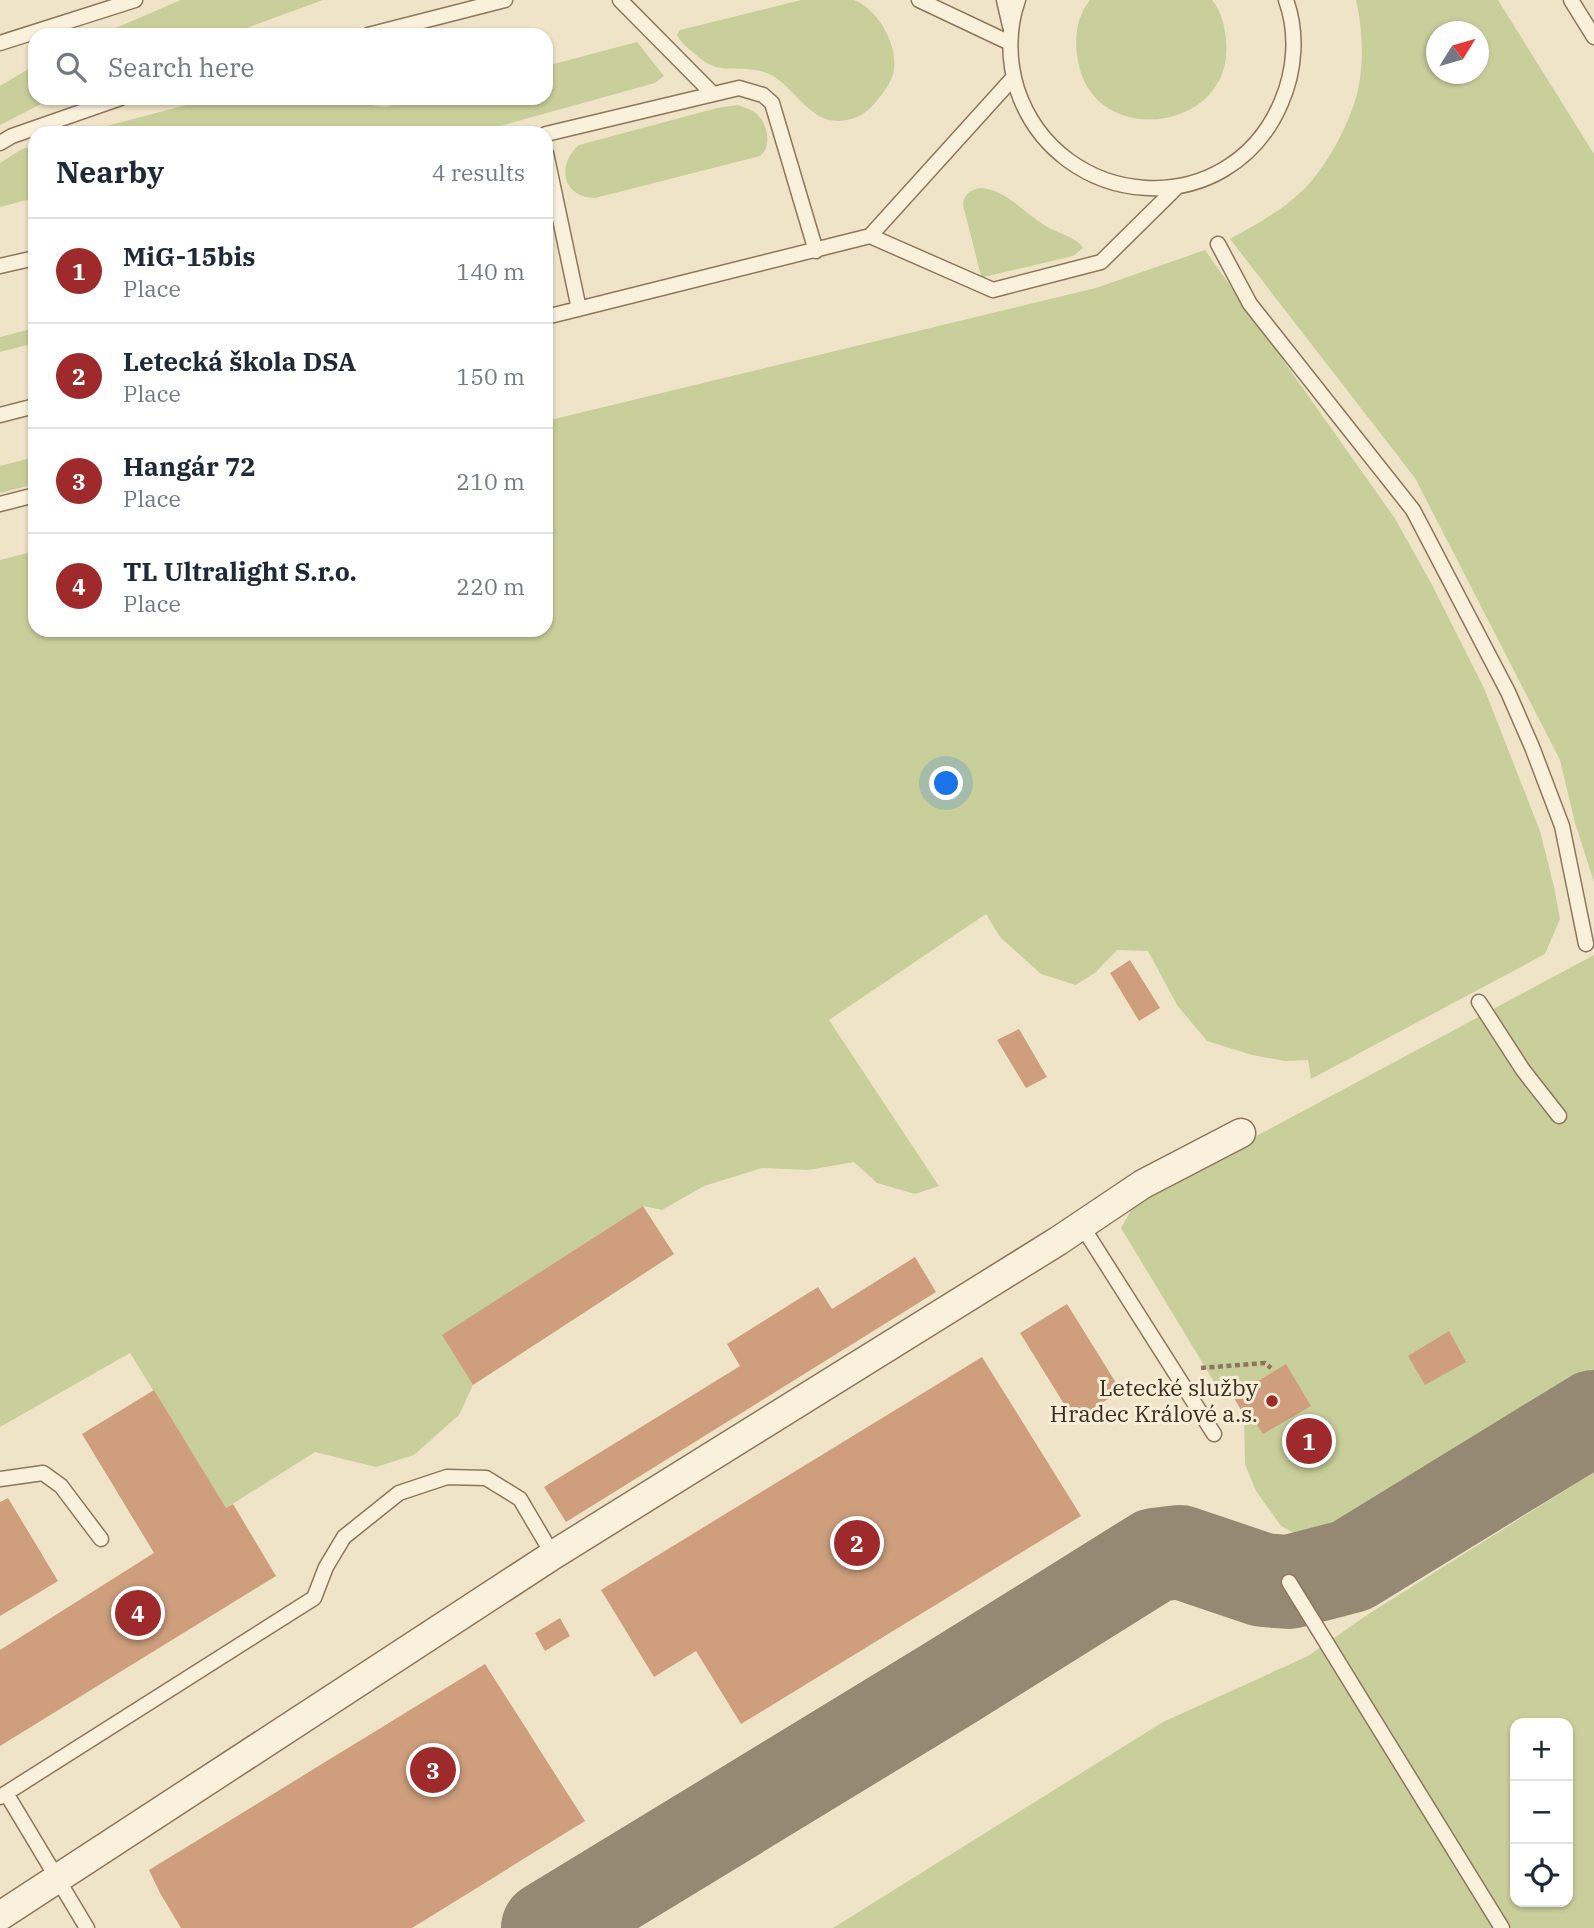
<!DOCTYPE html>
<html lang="en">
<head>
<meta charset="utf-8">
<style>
	body { margin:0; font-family:"IBM Plex Serif",serif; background:#f2f2f3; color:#1f2937 }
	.controls { position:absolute; right:21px; bottom:21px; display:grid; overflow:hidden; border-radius:14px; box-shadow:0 2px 5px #0004 }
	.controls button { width:63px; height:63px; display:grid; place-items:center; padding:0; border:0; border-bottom:2px solid #e0e1e3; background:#fff; color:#1f2937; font:35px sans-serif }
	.compass { position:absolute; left:1426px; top:21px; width:63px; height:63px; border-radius:50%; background:#fff; box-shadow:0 2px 5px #0004; rotate:53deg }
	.you { position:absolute; left:947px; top:784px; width:24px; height:24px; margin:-18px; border:5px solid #fff; border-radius:50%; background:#1a73e8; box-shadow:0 0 0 10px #1a73e833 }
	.badge { display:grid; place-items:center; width:46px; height:46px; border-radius:50%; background:#9e2a2b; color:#fff; font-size:23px; font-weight:700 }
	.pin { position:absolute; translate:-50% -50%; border:4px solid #fff; box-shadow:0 2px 7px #0006 }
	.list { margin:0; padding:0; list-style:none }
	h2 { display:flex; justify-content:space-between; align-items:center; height:91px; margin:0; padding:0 28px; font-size:30px }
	h2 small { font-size:23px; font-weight:400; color:#747a83 }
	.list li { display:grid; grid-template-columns:46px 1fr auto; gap:21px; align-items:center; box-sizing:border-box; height:105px; padding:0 28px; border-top:2px solid #e0e1e3 }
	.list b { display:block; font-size:26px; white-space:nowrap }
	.list p { margin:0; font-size:23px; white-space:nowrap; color:#747a83 }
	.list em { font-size:23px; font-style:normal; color:#747a83 }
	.icon { flex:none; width:38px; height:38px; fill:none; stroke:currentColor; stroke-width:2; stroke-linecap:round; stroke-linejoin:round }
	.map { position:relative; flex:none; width:1594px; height:1928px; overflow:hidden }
	.search { position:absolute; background:#fff; box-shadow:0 2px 5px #0004; left:28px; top:28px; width:525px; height:77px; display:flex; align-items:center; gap:18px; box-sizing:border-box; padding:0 24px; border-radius:21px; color:#747a83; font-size:26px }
	.panel { position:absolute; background:#fff; box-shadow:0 2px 5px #0004; left:28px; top:126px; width:525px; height:511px; border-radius:21px }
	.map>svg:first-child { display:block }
	.green { fill:#c9cf9b; fill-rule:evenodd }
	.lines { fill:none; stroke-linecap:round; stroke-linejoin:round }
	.taxiway { stroke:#968974; stroke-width:94 }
	.building { fill:#cf9f7d }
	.service-casing { stroke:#8d765c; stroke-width:17 }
	.minor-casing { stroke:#8d765c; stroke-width:31 }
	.path { stroke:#8d765c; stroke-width:4.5; stroke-dasharray:5 3.5; stroke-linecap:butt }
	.service { stroke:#faf1dc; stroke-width:14 }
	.minor { stroke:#faf1dc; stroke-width:28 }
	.poi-dot { fill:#9e2a2b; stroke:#f7eed8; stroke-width:2.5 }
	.labels { text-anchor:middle; stroke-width:6; stroke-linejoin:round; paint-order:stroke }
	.poi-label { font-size:23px; fill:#3d2e20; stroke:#f7eed8; text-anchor:end }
</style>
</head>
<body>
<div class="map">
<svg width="1594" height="1928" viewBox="0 0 1594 1928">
	<rect width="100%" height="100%" fill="#f0e4c8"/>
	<path class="green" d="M181,0H323L227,35H99Z
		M801,0H854C878,9 898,45 894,70C893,77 889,84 885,90C873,107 862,120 839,121C805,122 791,77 760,71C732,65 718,76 695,54C688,48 681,43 677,35L680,30Z
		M1090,0H1212C1221,11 1225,26 1226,40C1236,132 1093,151 1078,61C1074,40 1076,17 1090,0Z
		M1356,0H1498L1594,154V882L1575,823L1560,760L1415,478L1230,239C1255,225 1280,212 1301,192C1326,169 1353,119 1359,85C1364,58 1362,26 1356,0ZM1436,32H1478V74H1436Z
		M637,42L664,76L655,83L475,133L291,131L80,133L213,98H366L375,106L386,107L421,98H546V66Z
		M35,65V98H53L0,125V86Z
		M737,105C744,107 753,110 758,115C768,125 772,147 760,156L595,198C562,197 556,165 579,145L717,108Z
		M35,146V198L0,207V163L22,149Z
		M979,188C1005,188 1025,214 1046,226C1057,233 1077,237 1083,248L1073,256L984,277L981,276L963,205C964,194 969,191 979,188Z
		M1205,250L1394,517L1430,581L1484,688L1540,831L1554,887L1560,919L1545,954L1311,1079L1308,1060L1285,1061L1252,1055L1207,1041L1177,1005L1148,951L1117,950L1096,972L1076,985L1041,974L1000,937L986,914L829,1020L939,1186L915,1194L877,1183L854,1162L808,1170L762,1168L704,1186L662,1210L643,1206L443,1335L473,1385L459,1415L414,1455L376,1467L315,1452L226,1508L130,1353L0,1427V560L35,551V630H546V421L1096,288Z
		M35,328V343L0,352V337Z
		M35,457V484L0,493V466Z
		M1594,955V1373L1339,1533L1307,1540L1281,1526L1256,1491L1245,1464L1244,1415L1233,1396L1225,1400L1121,1228L1137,1200Z
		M1594,1472V1928H833L1163,1722L1308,1656L1370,1613ZM1515,1723H1568V1902H1515Z"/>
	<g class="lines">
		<path class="taxiway" d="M548,1928L950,1683L1155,1555L1180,1552L1263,1580L1289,1582L1351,1566L1594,1417"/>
	</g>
	<path class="building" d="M1130,960L1160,1008L1139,1021L1110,973Z
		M1019,1029L1047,1077L1026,1088L997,1040Z
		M643,1206L674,1254L473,1385L442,1335Z
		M915,1257L936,1292L566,1522L544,1487L740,1366L727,1344L818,1287L832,1309Z
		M1067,1304L1121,1391L1074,1420L1020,1333Z
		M1449,1331L1466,1362L1425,1385L1408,1356Z
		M982,1357L1081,1516L741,1724L696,1651L654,1677L601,1590Z
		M1286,1364L1311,1406L1263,1434L1249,1412L1244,1415L1233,1396Z
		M154,1390L226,1508L233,1504L276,1576L0,1746V1650L154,1553L82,1434Z
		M8,1498L58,1581L0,1616V1502Z
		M560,1618L570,1636L545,1651L535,1633Z
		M485,1664L585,1821L412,1928H181L160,1893L149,1870Z"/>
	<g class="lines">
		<g class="service-casing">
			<path id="service" d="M620,0L713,94
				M919,0L1010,43
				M1004,0L1010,26
				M1018,0C1008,28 1008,60 1017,89C1058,212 1229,225 1281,103C1295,71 1298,33 1286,0
				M1571,0L1594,37
				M368,35L505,0
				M0,43L135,0
				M546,134L739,88L763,95L772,103L816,251
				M0,143L12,136L121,98
				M546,153L579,309
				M870,236L993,290L1101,262L1177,187
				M1218,244L1250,304L1413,510L1508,692L1532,747L1562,826L1586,944
				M0,266L35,258
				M546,317L870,236L1013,78
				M0,415L35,406
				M0,504L35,495
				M1479,1002L1523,1070L1559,1116
				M1082,1226L1214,1434
				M0,1479L43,1473L61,1486L101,1539
				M1289,1582L1502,1928
				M6,1793L87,1928
				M0,1797L314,1598L326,1567L344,1537L399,1493L447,1477L486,1478L520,1499L553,1555"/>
		</g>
		<g class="minor-casing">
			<path id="minor" d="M0,1916L553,1555L1058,1241L1143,1184L1241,1133"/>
		</g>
		<path class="path" d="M1201,1368L1265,1363L1271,1368"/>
		<use href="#service" class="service"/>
		<use href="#minor" class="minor"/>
	</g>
	<circle class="poi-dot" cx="1272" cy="1401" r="7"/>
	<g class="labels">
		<g class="poi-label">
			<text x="1258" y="1396">Letecké služby<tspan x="1258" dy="26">Hradec Králové a.s.</tspan></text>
		</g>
	</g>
</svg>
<div class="controls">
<button>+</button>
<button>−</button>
<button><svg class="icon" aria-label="locate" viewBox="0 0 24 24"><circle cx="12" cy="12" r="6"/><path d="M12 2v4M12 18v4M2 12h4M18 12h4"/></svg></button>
</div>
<svg class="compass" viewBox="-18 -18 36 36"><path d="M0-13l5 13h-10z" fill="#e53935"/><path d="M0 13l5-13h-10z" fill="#747a83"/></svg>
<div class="you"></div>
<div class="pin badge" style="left:1309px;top:1441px">1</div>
<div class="pin badge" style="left:857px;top:1543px">2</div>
<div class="pin badge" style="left:433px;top:1770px">3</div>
<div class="pin badge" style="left:138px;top:1613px">4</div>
<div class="search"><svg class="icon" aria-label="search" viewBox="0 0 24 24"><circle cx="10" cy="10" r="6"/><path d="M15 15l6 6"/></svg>Search here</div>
<section class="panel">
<h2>Nearby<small>4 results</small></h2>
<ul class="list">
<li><span class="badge">1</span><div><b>MiG-15bis</b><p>Place</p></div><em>140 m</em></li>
<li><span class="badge">2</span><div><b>Letecká škola DSA</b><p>Place</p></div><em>150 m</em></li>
<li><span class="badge">3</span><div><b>Hangár 72</b><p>Place</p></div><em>210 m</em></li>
<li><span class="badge">4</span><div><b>TL Ultralight S.r.o.</b><p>Place</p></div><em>220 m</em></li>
</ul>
</section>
</div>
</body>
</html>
